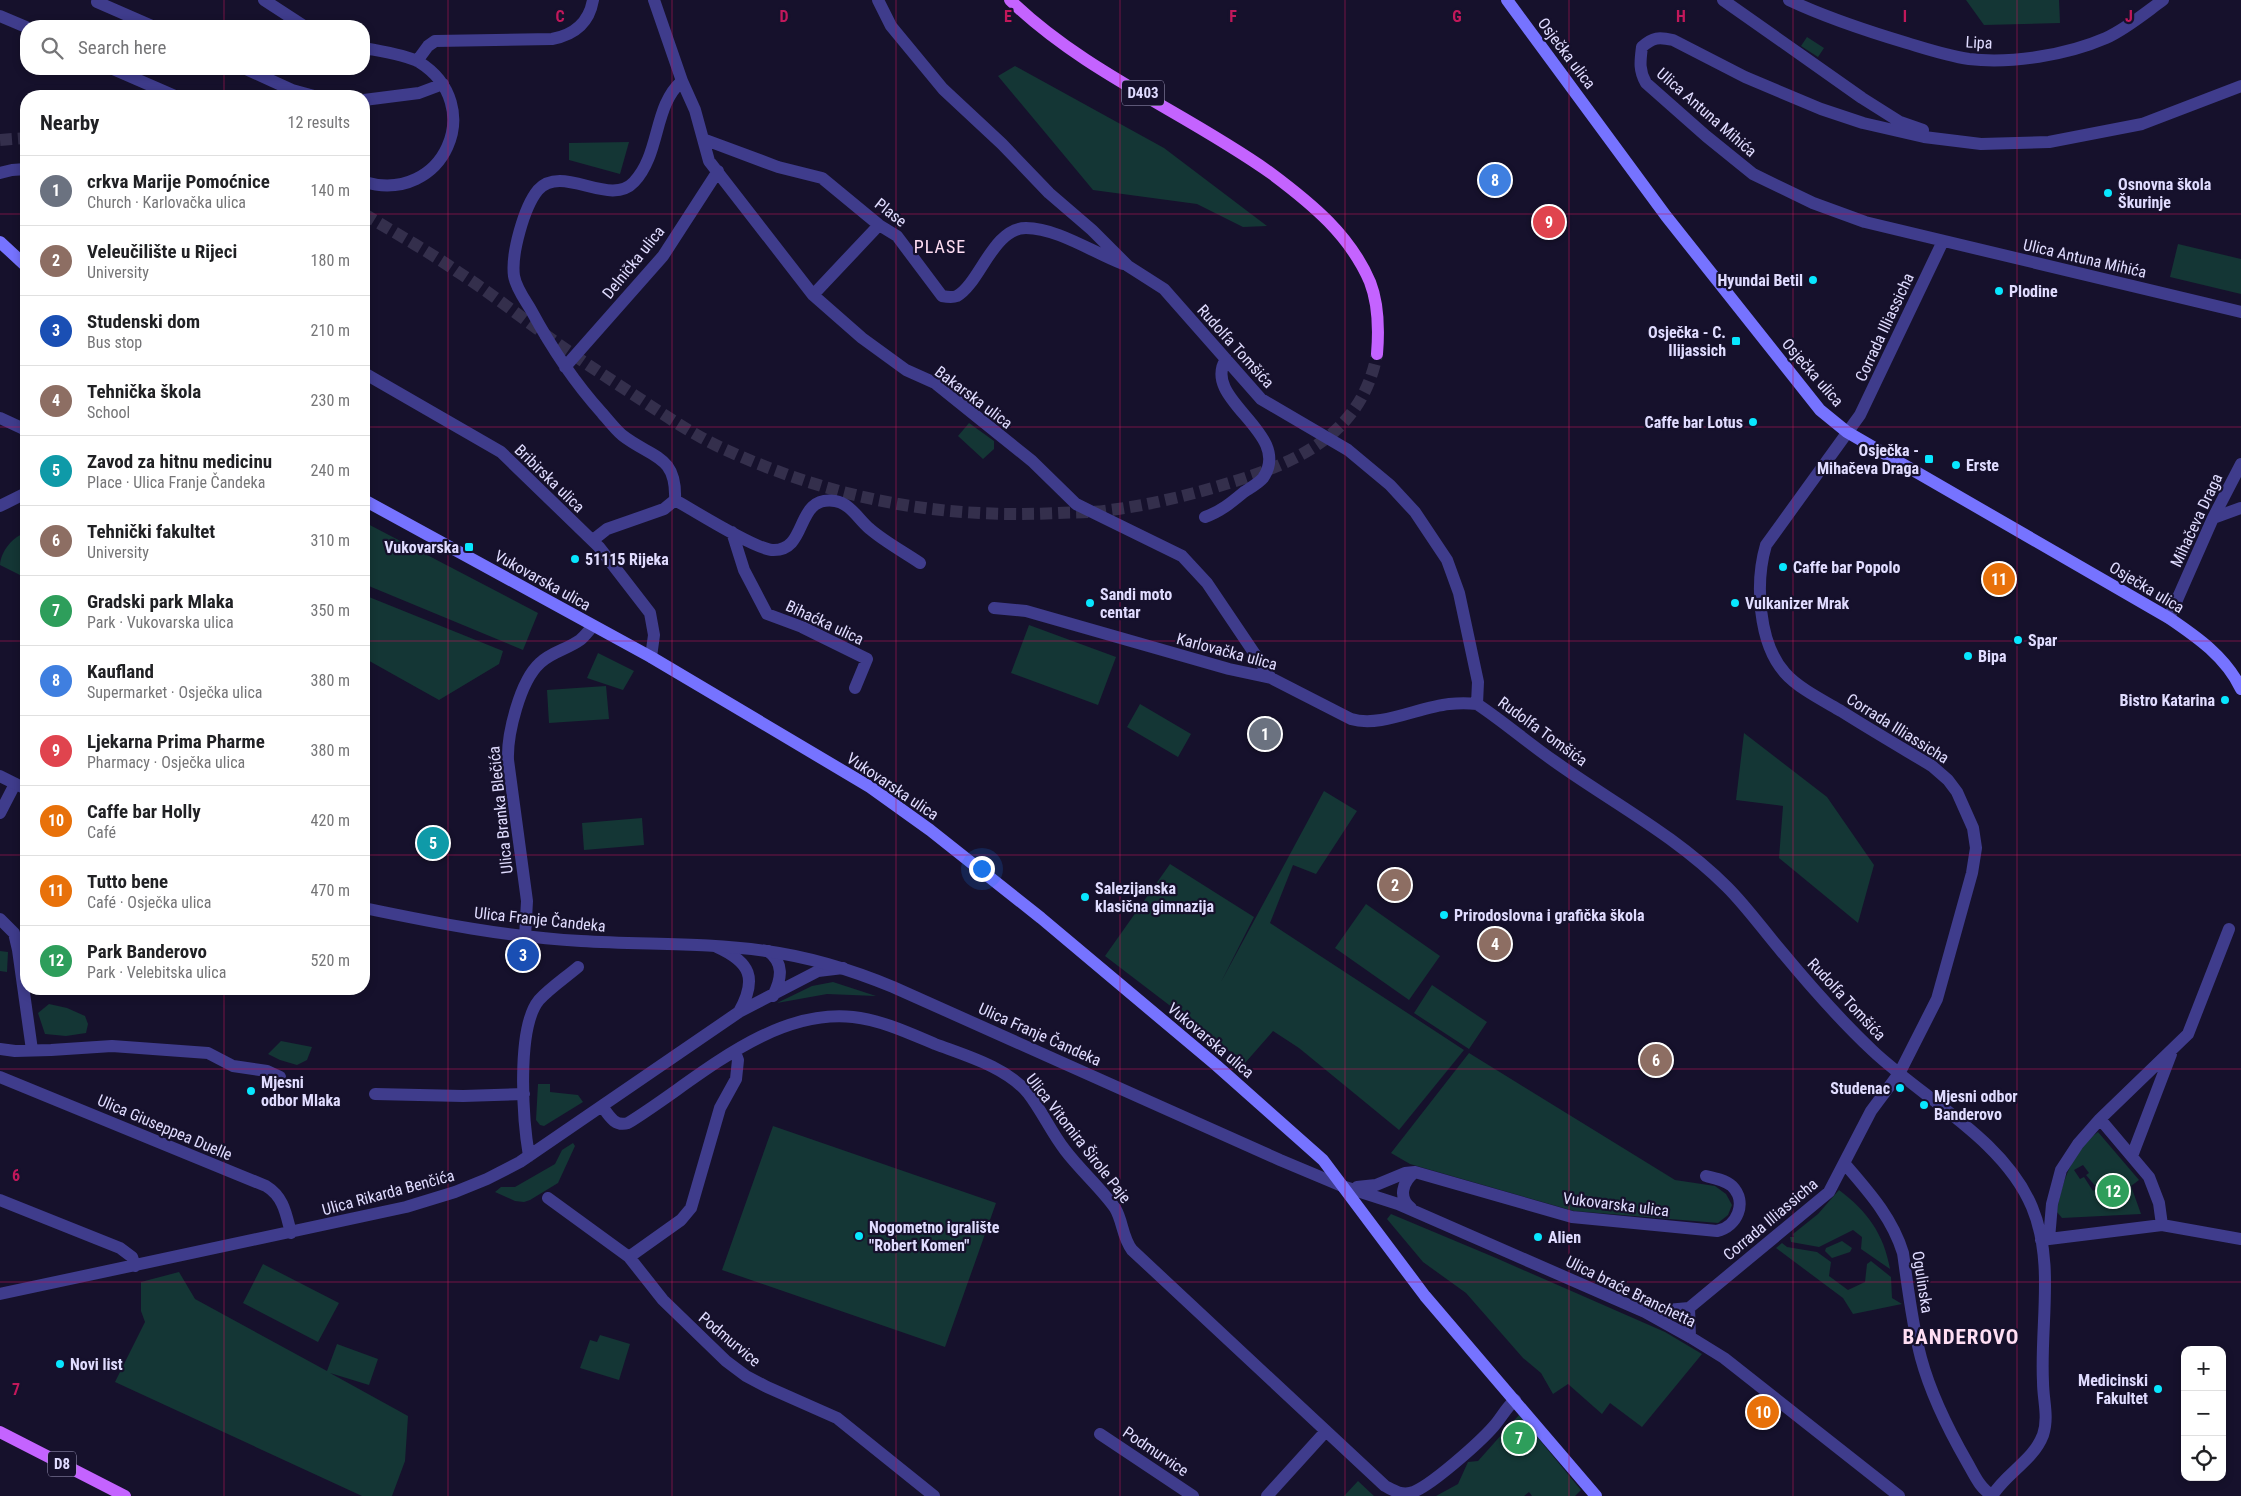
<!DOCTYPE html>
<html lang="en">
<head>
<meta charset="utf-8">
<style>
	body { margin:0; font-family:"Roboto Condensed",sans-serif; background:#f6f6f6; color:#202124 }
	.controls { position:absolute; right:15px; bottom:15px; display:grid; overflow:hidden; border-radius:10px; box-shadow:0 2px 8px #0003 }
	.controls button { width:45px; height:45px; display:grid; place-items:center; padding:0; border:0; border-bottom:1px solid #e0e0e0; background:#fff; color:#202124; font:25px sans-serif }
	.you { position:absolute; left:981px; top:868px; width:18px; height:18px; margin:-12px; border:4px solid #fff; border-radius:50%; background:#1a73e8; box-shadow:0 0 0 8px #1a73e833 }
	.badge { display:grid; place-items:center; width:32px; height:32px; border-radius:50%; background:#7c3aed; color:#fff; font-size:16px; font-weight:700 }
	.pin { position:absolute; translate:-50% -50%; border:2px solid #fff; box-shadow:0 1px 5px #0006 }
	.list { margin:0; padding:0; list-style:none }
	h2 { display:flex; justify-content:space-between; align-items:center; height:65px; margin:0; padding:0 20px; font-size:21px }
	h2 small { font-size:16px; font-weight:400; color:#757577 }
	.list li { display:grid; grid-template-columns:32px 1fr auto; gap:15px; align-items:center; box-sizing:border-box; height:70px; padding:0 20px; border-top:1px solid #e0e0e0 }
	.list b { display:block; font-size:19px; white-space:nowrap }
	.list p { margin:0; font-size:16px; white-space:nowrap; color:#757577 }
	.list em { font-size:16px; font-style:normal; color:#757577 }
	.icon { flex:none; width:28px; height:28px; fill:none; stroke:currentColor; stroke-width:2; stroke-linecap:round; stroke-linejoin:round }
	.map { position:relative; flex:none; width:2241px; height:1496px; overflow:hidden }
	.search { position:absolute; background:#fff; box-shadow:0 2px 8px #0003; left:20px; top:20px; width:350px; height:55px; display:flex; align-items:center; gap:12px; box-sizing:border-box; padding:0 18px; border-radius:20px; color:#757577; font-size:19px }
	.panel { position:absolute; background:#fff; box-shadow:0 2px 8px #0003; left:20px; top:90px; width:350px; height:905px; border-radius:20px }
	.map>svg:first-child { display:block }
	.green { fill:#143635; fill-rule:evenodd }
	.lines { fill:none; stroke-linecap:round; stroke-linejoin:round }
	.primary-tunnel { stroke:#342f4c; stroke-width:12; stroke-dasharray:12 6; stroke-linecap:butt }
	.minor { stroke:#3f3c8c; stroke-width:12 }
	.tertiary { stroke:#3f3c8c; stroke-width:12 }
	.secondary { stroke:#7673ff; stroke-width:12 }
	.primary { stroke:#c463ff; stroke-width:12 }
	.grid { fill:none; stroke:#c2185b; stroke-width:1; stroke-opacity:0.55 }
	.poi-dot { fill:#08e7ff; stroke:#16112c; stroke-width:2 }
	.labels { text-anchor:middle; stroke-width:4.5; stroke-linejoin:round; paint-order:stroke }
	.shield { fill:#16112c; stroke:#a39fc0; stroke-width:1 }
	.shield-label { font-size:15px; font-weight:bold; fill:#e0dcff }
	.street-label { font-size:16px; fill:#e0dcff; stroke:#16112c }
	.poi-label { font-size:16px; font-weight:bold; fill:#e0dcff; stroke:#16112c; text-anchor:start }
	.neighbourhood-label { font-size:18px; letter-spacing:1px; fill:#ffdef3; stroke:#16112c }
	.district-label { font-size:21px; font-weight:bold; letter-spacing:1px; fill:#ffdef3; stroke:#16112c }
	.grid-label { font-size:16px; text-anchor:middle; font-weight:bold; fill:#c2185b; stroke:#16112c; stroke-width:4.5; stroke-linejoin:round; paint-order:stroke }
</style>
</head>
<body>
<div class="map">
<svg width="2241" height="1496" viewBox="0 0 2241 1496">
	<rect width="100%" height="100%" fill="#16112c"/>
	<path class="green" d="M1966,0H2059L2060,23L1984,25Z
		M1807,37L1824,48L1818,57L1801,46Z
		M1015,66L1164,148L1267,226L1243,227L1197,204L1093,190L998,76Z
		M629,142L620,174L569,160V143Z
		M2178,244L2241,259V294L2170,277Z
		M969,423L994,441V449L983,459L958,436Z
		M364,522L538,613L523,650L364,584Z
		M26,533V578L0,565C1,551 13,536 26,533Z
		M364,595L503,651L499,664L439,700L364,658Z
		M1029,625L1116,657L1098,705L1011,673Z
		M598,653L634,671L623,690L587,678Z
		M606,686L609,719L549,723L547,690Z
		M1140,704L1191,734L1178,757L1127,727Z
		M1744,733L1827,797L1874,865L1858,923L1779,858L1783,806L1736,800Z
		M1324,791L1357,811L1316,874L1293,865L1270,923L1464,1050L1399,1130L1299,1048L1273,1031L1245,1063L1105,956L1170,864L1254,917L1221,982Z
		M642,818L644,845L584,850L582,823Z
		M1366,904L1440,956L1409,1000L1335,948Z
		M0,951L8,952L7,972L0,971Z
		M833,982L876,996L827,994L777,1003L812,986Z
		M1432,985L1487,1022L1469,1049L1414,1013Z
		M49,1004L67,1008L85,1016L88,1024L86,1033L66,1036L45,1034L38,1013Z
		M281,1041L312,1047L307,1060L297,1065L280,1060L268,1054Z
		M1469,1053L1675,1180L1715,1186L1726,1194L1732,1205L1728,1215L1718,1223L1574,1211L1410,1164L1391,1153Z
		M538,1084H550V1092L578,1095L583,1102L544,1126L540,1125L536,1120Z
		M773,1126L996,1203L945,1347L722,1270Z
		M2098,1132L2139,1180L2131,1186L2141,1214L2062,1218L2057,1212C2061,1183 2073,1150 2098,1132ZM2083,1165L2089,1173L2086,1175L2097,1188L2093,1191L2084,1177L2080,1179L2074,1170Z
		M573,1143L575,1146L558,1183L530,1200L524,1202L515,1201L495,1192L501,1187H515L555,1164L562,1150Z
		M1839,1190C1867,1211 1884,1234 1890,1269L1861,1249L1862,1237L1853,1230L1819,1247L1791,1242L1790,1237H1794L1793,1234L1818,1214Z
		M1391,1214L1496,1258L1665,1332L1702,1354L1642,1427L1610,1403L1602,1414L1568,1384L1553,1394L1541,1373L1523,1358L1466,1293L1423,1262L1387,1219Z
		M1842,1241L1852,1248L1850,1252L1832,1258L1825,1251L1826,1248Z
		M1782,1243L1787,1247L1817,1252L1831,1262L1829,1276L1848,1290L1865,1282L1867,1264L1871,1261L1891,1277L1892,1298L1902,1304L1853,1314L1843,1298L1776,1248Z
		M263,1264L339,1303L318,1342L243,1303Z
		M179,1272L195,1299L327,1371L337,1344L378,1359L369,1385L330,1373L408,1416L405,1461L392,1496H362L115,1382L145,1322L141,1311V1282Z
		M600,1335L630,1344L619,1380L580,1368L590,1340L597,1342Z
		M1519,1415L1581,1490L1575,1496H1532L1529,1492L1524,1496H1436L1458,1484L1468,1462L1478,1461Z
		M1358,1481L1374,1496H1344Z"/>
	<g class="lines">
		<path class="primary-tunnel" d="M0,140L26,138
			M364,214C395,233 428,251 458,272C497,297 533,327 571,353C592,368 613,381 634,395C663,414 693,435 724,449C833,499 939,519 1058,513C1075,512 1093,513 1110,510C1150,505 1190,495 1229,483C1299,462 1362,433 1377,354"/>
		<path class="minor" d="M264,0L304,26
			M654,0L682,81L695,110L709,161L813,295L862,338L906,370L935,383L1032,461L1076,504L1182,556L1207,583L1271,678
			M878,0L891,26L943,89L1002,144L1049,193L1092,230L1128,266L1164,289L1261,399L1348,450L1390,485L1415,512L1447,560L1459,593L1478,682L1477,704C1504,722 1528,743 1554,761C1613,803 1675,835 1727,887C1747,907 1764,931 1782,952C1811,987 1840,1020 1873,1051C1924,1099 2004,1140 2032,1207C2055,1262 2040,1324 2043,1382C2043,1400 2049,1417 2043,1435C2033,1461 2006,1473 1992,1496
			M1723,0L1862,98L1900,122L1923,130
			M1789,0C1827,18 1867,31 1907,43C1927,49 1948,56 1969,59C2011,64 2067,55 2106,38C2126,29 2145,13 2163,0
			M97,2L152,26
			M0,16L26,27
			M364,48C379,51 406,55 419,62C488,105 444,205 364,182
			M417,61L428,46L435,41L552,39C574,35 589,23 593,0
			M113,69L175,96
			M246,69L292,90L314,96
			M2241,86L2142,124L2049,142L1981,144L1924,137L1863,123L1821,109L1745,77L1673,40C1659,37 1653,37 1642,47C1640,62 1639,71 1646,83L1706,136L1753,174L1813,203L1865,222L2241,312
			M364,100L419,93L443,84
			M703,139L778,167L822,178L879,225L897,236L942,296C947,297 952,298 957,296C980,283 993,228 1026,228C1057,228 1094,253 1123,264
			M0,173L12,170L26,169
			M813,295L879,225
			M565,367L663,256L718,171
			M364,373L501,452L599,547L650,613L654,635L651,657
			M0,418L26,430
			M675,500C677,454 651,458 622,435C615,429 608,420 602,413C573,381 551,347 531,310C525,300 516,288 514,276C511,254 524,207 538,190C562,163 610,208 634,182C661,153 653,106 682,81
			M0,506L26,493
			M1205,517C1220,512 1232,502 1244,492C1250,488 1259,483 1263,478C1294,433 1200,400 1226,359
			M2213,518L2241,508
			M732,532L744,570L767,614L802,627L867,659L855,688
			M593,540L607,529L664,509L675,500C693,510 756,550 773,550C809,551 794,495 835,501C850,503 859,520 870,529C885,542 904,552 920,563
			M994,608L1026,611L1229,669L1271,678L1351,719C1380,728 1419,707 1449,704C1459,703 1468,703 1477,704
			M2169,618L2213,518L2241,464
			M0,813L15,784
			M0,919L14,933L18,950L32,1050
			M525,937L527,901L508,760C507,734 520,681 540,663C551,652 568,649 580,640C585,636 589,630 593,626
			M717,947C750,962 758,978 739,1012
			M768,951C784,963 782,978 773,996
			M0,1049L15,1051L51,1050L112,1046L208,1053L233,1066L267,1071L280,1077
			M0,1077L266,1186C284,1197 286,1214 291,1233
			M375,1094L463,1096L524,1094
			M602,1106C609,1116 615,1127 628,1123C695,1082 769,1008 853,1017C881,1020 909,1033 935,1044C967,1056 1006,1067 1028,1093C1042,1111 1051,1132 1065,1150C1080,1170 1101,1188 1115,1208C1123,1221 1122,1237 1132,1250L1385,1486C1393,1490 1400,1495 1410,1493C1428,1489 1481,1441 1494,1426C1502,1417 1505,1409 1515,1400
			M2100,1119L2149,1177L2159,1203L2162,1225
			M529,1156C523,1121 516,1028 539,1000C550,988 565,978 578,967
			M2132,1156L2171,1054
			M1844,1163C1868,1191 1892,1217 1903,1253C1908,1288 1912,1324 1921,1358C1931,1395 1948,1429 1967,1462C1974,1474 1980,1489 1992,1495
			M1342,1186L1398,1204L1645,1312L1690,1337L1724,1358L1899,1496
			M1357,1187L1376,1185L1405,1173L1415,1172L1572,1217L1717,1231C1737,1227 1748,1202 1732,1186C1725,1180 1715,1178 1706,1176
			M548,1198L629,1257L663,1300L726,1361L746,1376L767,1387L837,1418L934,1496
			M0,1200L120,1248L132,1257L135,1266
			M1411,1208C1398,1198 1402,1182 1415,1172
			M2049,1239L2052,1204L2061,1170L2078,1144L2100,1119L2188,1034L2229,929
			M2041,1240L2162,1225L2241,1239
			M629,1257L681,1220L691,1208L720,1108L736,1079L738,1060L735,1052
			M0,1294L406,1207L455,1192L487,1179L520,1162L739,1012L818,971L843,968
			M1645,1312L1689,1308
			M1690,1337L1689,1308L1829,1192L1871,1111L1900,1072L1937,999L1972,873L1976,848L1973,828L1957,792L1948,780L1932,766C1902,748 1871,730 1841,711C1824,701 1798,688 1785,673C1758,643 1755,582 1766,545L1860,415L1943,241
			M1100,1434L1193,1496
			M1267,1496L1326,1431"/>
		<path class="tertiary" d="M0,776L26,789
			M364,908C436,923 507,937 581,941C643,945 705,942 766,951C810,957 852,970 893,987L1280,1160L1342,1186"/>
		<path class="secondary" d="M1507,0L1666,216L1820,410L1847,432L2169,618C2197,637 2226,657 2241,689
			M0,242L26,266
			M364,500L651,657L870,787L930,830L1041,918L1216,1065L1323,1160L1425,1296L1596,1496"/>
		<path class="primary" d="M1010,0C1085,73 1187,113 1272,174C1312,204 1350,235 1370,282C1379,305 1379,330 1377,354
			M0,1432L125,1496"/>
	</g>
	<path class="grid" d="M224,0V26M448,0V1496M672,0V1496M896,0V1496M1120,0V1496M1345,0V1496M1569,0V1496M1793,0V1496M2017,0V1496M224,69V96M0,214H26M364,214H2241M0,427H26M364,427H2241M0,641H26M364,641H2241M0,855H26M364,855H2241M224,989V1496M0,1069H2241M0,1282H2241"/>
	<g class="poi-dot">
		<circle cx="2108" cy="193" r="5"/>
		<circle cx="1813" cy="280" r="5"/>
		<circle cx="1999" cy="291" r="5"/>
		<rect x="1731" y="336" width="10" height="10" rx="2.5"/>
		<circle cx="1753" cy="422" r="5"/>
		<rect x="1924" y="454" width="10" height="10" rx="2.5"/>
		<circle cx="1956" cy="465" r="5"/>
		<rect x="464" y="542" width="10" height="10" rx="2.5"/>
		<circle cx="575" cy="559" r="5"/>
		<circle cx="1783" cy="567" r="5"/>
		<circle cx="1090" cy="603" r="5"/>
		<circle cx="1735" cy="603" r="5"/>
		<circle cx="2018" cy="640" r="5"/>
		<circle cx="1968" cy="656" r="5"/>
		<circle cx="2225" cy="700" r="5"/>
		<circle cx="1085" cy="897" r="5"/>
		<circle cx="1444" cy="915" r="5"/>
		<circle cx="1900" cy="1088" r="5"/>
		<circle cx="251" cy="1091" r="5"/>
		<circle cx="1924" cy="1105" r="5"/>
		<circle cx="859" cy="1236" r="5"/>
		<circle cx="1538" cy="1237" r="5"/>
		<circle cx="60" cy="1364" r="5"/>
		<circle cx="2158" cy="1389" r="5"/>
	</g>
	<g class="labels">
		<g class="shield">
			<rect x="1122" y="80.5" width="42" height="25" rx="4"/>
			<rect x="48" y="1451.5" width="28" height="25" rx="4"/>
		</g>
		<g class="shield-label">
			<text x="1143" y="98">D403</text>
			<text x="62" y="1469">D8</text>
		</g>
		<g class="street-label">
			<text transform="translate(1979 42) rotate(3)" y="6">Lipa</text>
			<text transform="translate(1567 53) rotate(53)" y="6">Osječka ulica</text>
			<text transform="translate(1707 112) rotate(41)" y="6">Ulica Antuna Mihića</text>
			<text transform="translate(891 212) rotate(38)" y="6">Plase</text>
			<text transform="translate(2085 258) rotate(13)" y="6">Ulica Antuna Mihića</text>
			<text transform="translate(633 262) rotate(-51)" y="6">Delnička ulica</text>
			<text transform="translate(1884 327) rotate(-65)" y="6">Corrada Illiassicha</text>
			<text transform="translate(1236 346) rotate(48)" y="6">Rudolfa Tomšića</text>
			<text transform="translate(1813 372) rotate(49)" y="6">Osječka ulica</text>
			<text transform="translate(974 397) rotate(37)" y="6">Bakarska ulica</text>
			<text transform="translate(550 478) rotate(44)" y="6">Bribirska ulica</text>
			<text transform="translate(2196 520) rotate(-65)" y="6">Mihačeva Draga</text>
			<text transform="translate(543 580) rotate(29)" y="6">Vukovarska ulica</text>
			<text transform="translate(2147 587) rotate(31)" y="6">Osječka ulica</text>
			<text transform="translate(825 622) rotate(25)" y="6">Bihaćka ulica</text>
			<text transform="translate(1227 651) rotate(15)" y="6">Karlovačka ulica</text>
			<text transform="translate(1898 728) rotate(32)" y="6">Corrada Illiassicha</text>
			<text transform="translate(1543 731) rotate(36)" y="6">Rudolfa Tomšića</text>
			<text transform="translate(893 786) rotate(34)" y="6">Vukovarska ulica</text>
			<text transform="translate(500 810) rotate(-96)" y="6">Ulica Branka Blečića</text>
			<text transform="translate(540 919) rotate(6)" y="6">Ulica Franje Čandeka</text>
			<text transform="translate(1847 999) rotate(47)" y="6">Rudolfa Tomšića</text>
			<text transform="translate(1040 1034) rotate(24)" y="6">Ulica Franje Čandeka</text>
			<text transform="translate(1211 1040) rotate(40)" y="6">Vukovarska ulica</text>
			<text transform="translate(165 1127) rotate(23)" y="6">Ulica Giuseppea Duelle</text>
			<text transform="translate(1079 1138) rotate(52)" y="6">Ulica Vitomira Širole Paje</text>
			<text transform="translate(388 1192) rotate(-15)" y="6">Ulica Rikarda Benčića</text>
			<text transform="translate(1616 1204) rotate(7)" y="6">Vukovarska ulica</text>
			<text transform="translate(1770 1219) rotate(-40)" y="6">Corrada Illiassicha</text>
			<text transform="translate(1923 1282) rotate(81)" y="6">Ogulinska</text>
			<text transform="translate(1631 1291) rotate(26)" y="6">Ulica braće Branchetta</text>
			<text transform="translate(730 1339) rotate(40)" y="6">Podmurvice</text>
			<text transform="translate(1156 1451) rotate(34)" y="6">Podmurvice</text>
		</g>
		<g class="poi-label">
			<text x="2118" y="190">Osnovna škola<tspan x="2118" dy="18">Škurinje</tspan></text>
			<text x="1803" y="286" text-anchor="end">Hyundai Betil</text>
			<text x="2009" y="297">Plodine</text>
			<text x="1726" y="338" text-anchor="end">Osječka - C.<tspan x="1726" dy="18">Ilijassich</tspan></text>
			<text x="1743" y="428" text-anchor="end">Caffe bar Lotus</text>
			<text x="1919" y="456" text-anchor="end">Osječka -<tspan x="1919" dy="18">Mihačeva Draga</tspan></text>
			<text x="1966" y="471">Erste</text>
			<text x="459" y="553" text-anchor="end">Vukovarska</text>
			<text x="585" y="565">51115 Rijeka</text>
			<text x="1793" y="573">Caffe bar Popolo</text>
			<text x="1100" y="600">Sandi moto<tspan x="1100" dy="18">centar</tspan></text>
			<text x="1745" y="609">Vulkanizer Mrak</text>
			<text x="2028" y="646">Spar</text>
			<text x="1978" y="662">Bipa</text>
			<text x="2215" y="706" text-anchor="end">Bistro Katarina</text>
			<text x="1095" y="894">Salezijanska<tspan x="1095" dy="18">klasična gimnazija</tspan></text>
			<text x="1454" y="921">Prirodoslovna i grafička škola</text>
			<text x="261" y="1088">Mjesni<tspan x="261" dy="18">odbor Mlaka</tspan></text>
			<text x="1890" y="1094" text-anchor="end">Studenac</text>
			<text x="1934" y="1102">Mjesni odbor<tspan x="1934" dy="18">Banderovo</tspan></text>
			<text x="869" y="1233">Nogometno igralište<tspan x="869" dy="18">"Robert Komen"</tspan></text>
			<text x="1548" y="1243">Alien</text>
			<text x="70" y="1370">Novi list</text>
			<text x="2148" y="1386" text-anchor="end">Medicinski<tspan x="2148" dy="18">Fakultet</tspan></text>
		</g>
		<g class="neighbourhood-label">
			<text x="940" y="253">PLASE</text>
		</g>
		<g class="district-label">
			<text x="1961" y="1344">BANDEROVO</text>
		</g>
	</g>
	<g class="grid-label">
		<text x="560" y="22">C</text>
		<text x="784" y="22">D</text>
		<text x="1008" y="22">E</text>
		<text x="1233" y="22">F</text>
		<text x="1457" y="22">G</text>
		<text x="1681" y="22">H</text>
		<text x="1905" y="22">I</text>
		<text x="2129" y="22">J</text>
		<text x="16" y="1181">6</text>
		<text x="16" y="1395">7</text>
	</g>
</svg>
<div class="controls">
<button>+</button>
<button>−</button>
<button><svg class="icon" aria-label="locate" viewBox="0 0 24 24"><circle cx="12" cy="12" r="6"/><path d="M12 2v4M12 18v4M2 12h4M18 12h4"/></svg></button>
</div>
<div class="you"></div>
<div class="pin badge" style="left:1265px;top:734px;background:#6b7280">1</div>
<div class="pin badge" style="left:1395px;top:885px;background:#8d6e63">2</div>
<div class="pin badge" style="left:523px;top:955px;background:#1a4fb4">3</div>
<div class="pin badge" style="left:1495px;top:944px;background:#8d6e63">4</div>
<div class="pin badge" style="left:433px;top:843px;background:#0f9aa8">5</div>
<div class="pin badge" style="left:1656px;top:1060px;background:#8d6e63">6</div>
<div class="pin badge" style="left:1519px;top:1438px;background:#2e9e5b">7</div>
<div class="pin badge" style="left:1495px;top:180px;background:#3f7fe0">8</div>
<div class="pin badge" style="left:1549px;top:222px;background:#e0444e">9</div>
<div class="pin badge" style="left:1763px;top:1412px;background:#e8710a">10</div>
<div class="pin badge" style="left:1999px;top:579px;background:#e8710a">11</div>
<div class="pin badge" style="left:2113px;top:1191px;background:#2e9e5b">12</div>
<div class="search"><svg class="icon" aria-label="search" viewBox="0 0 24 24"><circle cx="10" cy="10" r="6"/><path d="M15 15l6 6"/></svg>Search here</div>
<section class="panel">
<h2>Nearby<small>12 results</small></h2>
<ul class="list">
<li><span class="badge" style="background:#6b7280">1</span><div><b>crkva Marije Pomoćnice</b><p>Church · Karlovačka ulica</p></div><em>140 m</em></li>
<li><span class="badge" style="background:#8d6e63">2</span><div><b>Veleučilište u Rijeci</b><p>University</p></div><em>180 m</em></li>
<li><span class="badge" style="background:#1a4fb4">3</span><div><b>Studenski dom</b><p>Bus stop</p></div><em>210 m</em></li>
<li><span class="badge" style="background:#8d6e63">4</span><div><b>Tehnička škola</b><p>School</p></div><em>230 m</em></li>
<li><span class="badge" style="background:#0f9aa8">5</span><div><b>Zavod za hitnu medicinu</b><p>Place · Ulica Franje Čandeka</p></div><em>240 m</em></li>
<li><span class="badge" style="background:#8d6e63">6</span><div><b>Tehnički fakultet</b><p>University</p></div><em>310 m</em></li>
<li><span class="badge" style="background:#2e9e5b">7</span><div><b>Gradski park Mlaka</b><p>Park · Vukovarska ulica</p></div><em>350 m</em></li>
<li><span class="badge" style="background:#3f7fe0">8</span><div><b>Kaufland</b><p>Supermarket · Osječka ulica</p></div><em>380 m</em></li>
<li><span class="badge" style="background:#e0444e">9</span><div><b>Ljekarna Prima Pharme</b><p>Pharmacy · Osječka ulica</p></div><em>380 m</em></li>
<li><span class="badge" style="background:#e8710a">10</span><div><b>Caffe bar Holly</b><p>Café</p></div><em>420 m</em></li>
<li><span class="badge" style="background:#e8710a">11</span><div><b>Tutto bene</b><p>Café · Osječka ulica</p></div><em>470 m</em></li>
<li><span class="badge" style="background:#2e9e5b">12</span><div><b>Park Banderovo</b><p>Park · Velebitska ulica</p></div><em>520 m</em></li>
</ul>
</section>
</div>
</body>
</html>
